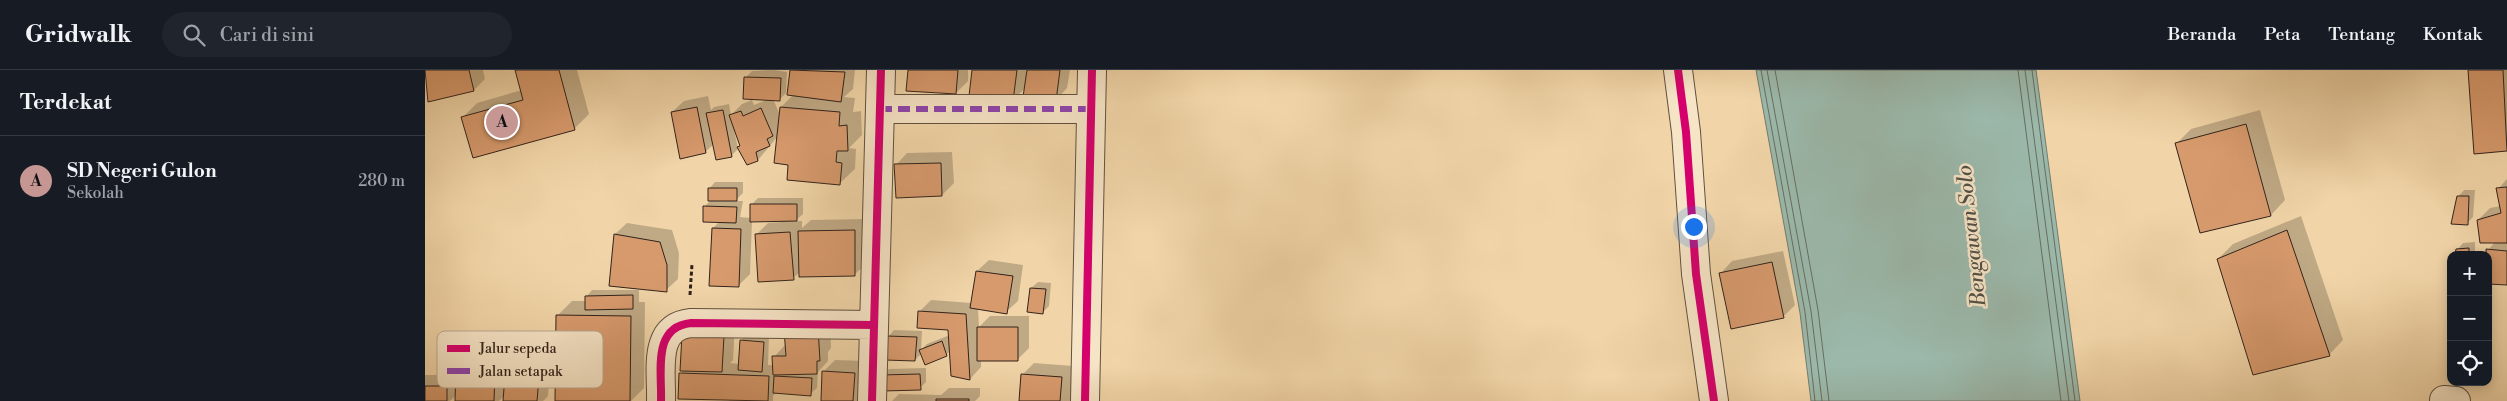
<!DOCTYPE html>
<html lang="id">
<head>
<meta charset="utf-8">
<style>
	body { margin:0; font-family:"Libre Bodoni",serif; background:#20242c; color:#f1f3f6 }
	.controls { position:absolute; right:15px; bottom:15px; display:grid; overflow:hidden; border-radius:10px; box-shadow:0 2px 12px #0003 }
	.controls button { width:45px; height:45px; display:grid; place-items:center; padding:0; border:0; border-bottom:1px solid #363941; background:#171b24; color:#f1f3f6; font:25px sans-serif }
	.you { position:absolute; left:1268px; top:156px; width:18px; height:18px; margin:-12px; border:4px solid #fff; border-radius:50%; background:#1a73e8; box-shadow:0 0 0 8px #1a73e833 }
	.badge { display:grid; place-items:center; width:32px; height:32px; border-radius:50%; background:#c59692; color:#111; font-size:16px; font-weight:700 }
	.pin { position:absolute; translate:-50% -50%; border:2px solid #fff; box-shadow:0 1px 5px #0006 }
	.list { margin:0; padding:0; list-style:none }
	h2 { display:flex; justify-content:space-between; align-items:center; height:65px; margin:0; padding:0 20px; font-size:21px }
	h2 small { font-size:16px; font-weight:400; color:#9ea1a6 }
	.list li { display:grid; grid-template-columns:32px 1fr auto; gap:15px; align-items:center; box-sizing:border-box; height:90px; padding:0 20px; border-top:1px solid #363941 }
	.list b { display:block; font-size:19px; white-space:nowrap }
	.list p { margin:0; font-size:16px; white-space:nowrap; color:#9ea1a6 }
	.list em { font-size:16px; font-style:normal; color:#9ea1a6 }
	.icon { flex:none; width:28px; height:28px; fill:none; stroke:currentColor; stroke-width:2; stroke-linecap:round; stroke-linejoin:round }
	.map { position:relative; flex:none; width:2082px; height:331px; overflow:hidden }
	header { display:flex; align-items:center; gap:30px; box-sizing:border-box; height:70px; padding:0 25px; background:#171b24; border-bottom:1px solid #363941 }
	header strong { font-size:24px }
	nav { display:flex; gap:28px; margin-inline-start:auto; font-size:18px }
	.search { width:350px; height:45px; background:#20242c; display:flex; align-items:center; gap:12px; box-sizing:border-box; padding:0 18px; border-radius:28px; color:#9ea1a6; font-size:19px }
	main { display:flex }
	aside { flex:1; background:#171b24 }
	.map>svg:first-child { display:block }
	.water { fill:#9bb8aa; stroke:#717c71 }
	.shadow { fill:#0003; fill-rule:evenodd }
	.lines { fill:none; stroke-linecap:round; stroke-linejoin:round }
	.shore { stroke:#666e62; stroke-width:1 }
	.building { fill:#d79a6d; stroke:#31231b }
	.minor-casing { stroke:#61503e; stroke-width:30 }
	.path { stroke:#31231b; stroke-width:3; stroke-dasharray:4 2.5; stroke-linecap:butt }
	.minor { stroke:#f6e4c6; stroke-width:28 }
	.quiet { stroke:#8e44ad; stroke-width:6; stroke-dasharray:12 6; stroke-linecap:butt }
	.cycleway-casing { stroke:#f6e4c6; stroke-width:11 }
	.cycleway { stroke:#d6006c; stroke-width:8 }
	.labels { text-anchor:middle; stroke-width:5; stroke-linejoin:round; paint-order:stroke }
	.water-label { font-size:21px; font-style:italic; fill:#515046; stroke:#f6e4c6 }
	.key { fill:#f6e4c6; stroke:#bbaa93; stroke-width:1 }
	.key-label { font-size:14px; fill:#31231b }
</style>
</head>
<body>
<header>
<strong>Gridwalk</strong>
<div class="search"><svg class="icon" aria-label="search" viewBox="0 0 24 24"><circle cx="10" cy="10" r="6"/><path d="M15 15l6 6"/></svg>Cari di sini</div>
<nav><a>Beranda</a><a>Peta</a><a>Tentang</a><a>Kontak</a></nav>
</header>
<main>
<aside>
<h2>Terdekat<small></small></h2>
<ul class="list">
<li><span class="badge">A</span><div><b>SD Negeri Gulon</b><p>Sekolah</p></div><em>280 m</em></li>
</ul>
</aside>
<div class="map">
<svg width="2082" height="331" viewBox="0 0 2082 331">
	<rect width="100%" height="100%" fill="#f1d5a8"/>
	<filter id="stains"><feTurbulence type="fractalNoise" baseFrequency=".004" numOctaves="4"/><feColorMatrix values="0 0 0 0 .2 0 0 0 0 .09 0 0 0 0 .02 0 0 0 .5 -.17"/></filter>
	<radialGradient id="worn" r=".72"><stop offset=".6" stop-color="#630" stop-opacity="0"/><stop offset="1" stop-color="#630" stop-opacity=".3"/></radialGradient>
	<path class="water" d="M1331,0H1611L1655,331H1386L1375,243Z"/>
	<path class="shadow" d="M0,0H58L60,9L49,20L4,30Z
		M91,0H152L164,44L150,58L48,87L37,48L52,33L97,20Z
		M349,0L362,2L361,23L355,29H348L355,45L356,37L368,25L363,24L367,0H430L428,19L419,27L430,28L428,42L436,41L437,65L424,78L431,79L430,99L415,113L364,94L353,66L333,90L320,85L317,86L314,78L306,86L289,74L280,82L247,42L259,31L283,26L286,40L289,37L304,34L306,45L317,34L327,30L329,35L344,29L321,7L327,1ZM309,60L316,75L313,78Z
		M484,0H543V11L531,23Z
		M548,0H645L642,18L631,30L601,17L588,30Z
		M2044,0H2082V79L2050,83Z
		M1835,40L1860,130L1846,145L1776,162L1752,73L1766,59Z
		M527,82L529,113L517,125L471,95L482,83Z
		M2082,109V213L2063,180L2070,172L2053,150L2065,138L2076,136L2073,119Z
		M290,112H318V123L310,131H318L315,147L326,148V135L333,128H378V144L370,151H377V158L386,150L441,149V194L429,205L375,202L368,208L331,165L343,153L356,152V150L327,151L325,204L313,216L288,158L295,151L279,137L287,129L284,119Z
		M2039,120H2050L2048,147L2042,153L2033,127Z
		M1876,146L1918,270L1904,285L1793,189L1808,174Z
		M202,153L247,160L254,183L253,209L241,220L190,164Z
		M2050,172V185H2031L2032,180L2038,173Z
		M1358,181L1370,235L1358,247L1296,203L1307,191Z
		M564,190L598,195L593,231L581,242L553,238L554,257L565,246H604V278L592,290H556V297L545,309L526,280L521,285L497,283L490,290L463,267L469,260L497,261L496,280L502,274L525,265V258L495,241L506,230L547,233L552,201Z
		M613,212L626,213L624,236L617,243L606,218Z
		M167,220H214V232H220L219,318L206,331H131L132,246L147,231H161V227Z
		M405,246L406,278L403,282V291L393,302L392,318L385,324L352,322L348,326V331H305L255,304L310,255L308,290L305,293L315,294L316,271L322,264L344,266L343,295H349V287L360,275Z
		M94,282L126,284L123,326L118,331H79V326L74,331H31V325L25,331H0V305H32V299L44,287L81,289V294Z
		M410,290L441,291L439,331H397L398,302Z
		M609,293L648,296L645,331H595L597,305Z
		M501,298V312L495,318L458,305L464,299Z
		M524,318H555V326L550,331H467L474,324L516,325Z"/>
	<g class="lines">
		<path class="shore" d="M1336,0L1380,242L1390,331
			M1342,0L1386,241L1397,331
			M1350,0L1393,240L1404,331
			M1593,0L1636,331
			M1600,0L1644,331
			M1607,0L1650,331"/>
	</g>
	<path class="building" d="M0,0H44L49,21L3,32Z
		M90,0H134L150,60L48,88L36,47L98,30Z
		M365,0L420,2L416,32L362,25Z
		M483,0H533L531,24L481,21Z
		M547,0H592L588,31L544,26Z
		M602,0H635L631,31L598,27Z
		M2043,0H2078L2082,81L2049,84Z
		M319,7L356,8L355,31L318,29Z
		M272,37L281,83L255,89L246,42Z
		M355,37L415,42L414,56L422,55L423,81H412L411,92L417,93L415,115L362,110L363,95L349,93Z
		M336,38L348,66L342,69L345,76L331,82L333,91L322,95L312,77L315,76L304,45L316,41L318,46Z
		M298,40L307,87L291,90L281,43Z
		M1821,54L1846,146L1775,163L1750,73Z
		M516,93L517,126L471,128L469,94Z
		M2082,117V173H2055L2052,150L2076,143L2071,118Z
		M283,118H312V131H283Z
		M2032,126H2044L2043,155L2026,154Z
		M325,134H372V151L325,152Z
		M278,136L312,137L311,153L278,152Z
		M287,158L316,159L314,217L284,216Z
		M430,160V206L374,207L373,161Z
		M1862,160L1905,286L1828,305L1792,189Z
		M365,162L369,210L333,212L330,164Z
		M189,164L235,172L242,195V222L184,216Z
		M2044,178V185H2030L2031,179Z
		M2061,179L2082,181V215L2063,214Z
		M1347,192L1359,248L1306,259L1294,203Z
		M551,201L588,206L582,244L545,238Z
		M605,218L621,219L618,244L602,242Z
		M208,225V239L160,240V226Z
		M493,241L541,244L545,310L526,306L523,260L492,258Z
		M131,245L206,246L205,331H130Z
		M393,257L395,291H392V304L348,305L347,286H361L359,260Z
		M552,257H593V291H552Z
		M257,264L299,266L297,302L255,301Z
		M462,266L492,267L490,291L460,290Z
		M315,270L339,272L337,302L313,300Z
		M517,271L522,286L500,295L494,280Z
		M81,293L115,296L112,331H78Z
		M31,298L70,300L69,331H30Z
		M397,301L430,303L428,331H396Z
		M254,303L344,306L343,331L253,329Z
		M495,304L496,320L457,321L456,305Z
		M596,304L637,307L635,331H594Z
		M349,306L387,308L386,326L348,323Z
		M0,316H22V331H0Z
		M511,329H544V331H511Z"/>
	<g class="lines">
		<g class="minor-casing">
			<path id="minor" d="M1253,0L1261,62L1271,204L1289,331
				M455,39H666
				M2019,330L2031,331
				M236,331C237,301 227,257 266,253L449,255
				M447,331L456,0
				M660,331L667,0"/>
		</g>
		<path class="path" d="M265,225L267,194"/>
		<use href="#minor" class="minor"/>
		<path class="quiet" d="M455,39H666"/>
		<g class="cycleway-casing">
			<path id="cycleway" d="M1253,0L1261,62L1271,204L1289,331
				M236,331C237,301 227,257 266,253L449,255
				M447,331L456,0
				M660,331L667,0"/>
		</g>
		<use href="#cycleway" class="cycleway"/>
	</g>
	<g class="labels">
		<g class="water-label">
			<text transform="translate(1546 166) rotate(-96)" y="7">Bengawan Solo</text>
		</g>
	</g>
	<rect x="12" y="261" width="166" height="57" rx="8" class="key"/>
	<rect x="22" y="275" width="23" height="7" fill="#d6006c"/>
	<rect x="22" y="298" width="23" height="6" fill="#8e44ad"/>
	<g class="key-label">
		<text x="54" y="283">Jalur sepeda</text>
		<text x="54" y="306">Jalan setapak</text>
	</g>
	<rect width="100%" height="100%" filter="url(#stains)"/>
	<rect width="100%" height="100%" fill="url(#worn)"/>
</svg>
<div class="controls">
<button>+</button>
<button>−</button>
<button><svg class="icon" aria-label="locate" viewBox="0 0 24 24"><circle cx="12" cy="12" r="6"/><path d="M12 2v4M12 18v4M2 12h4M18 12h4"/></svg></button>
</div>
<div class="you"></div>
<div class="pin badge" style="left:77px;top:52px">A</div>
</div>
</main>
</body>
</html>
